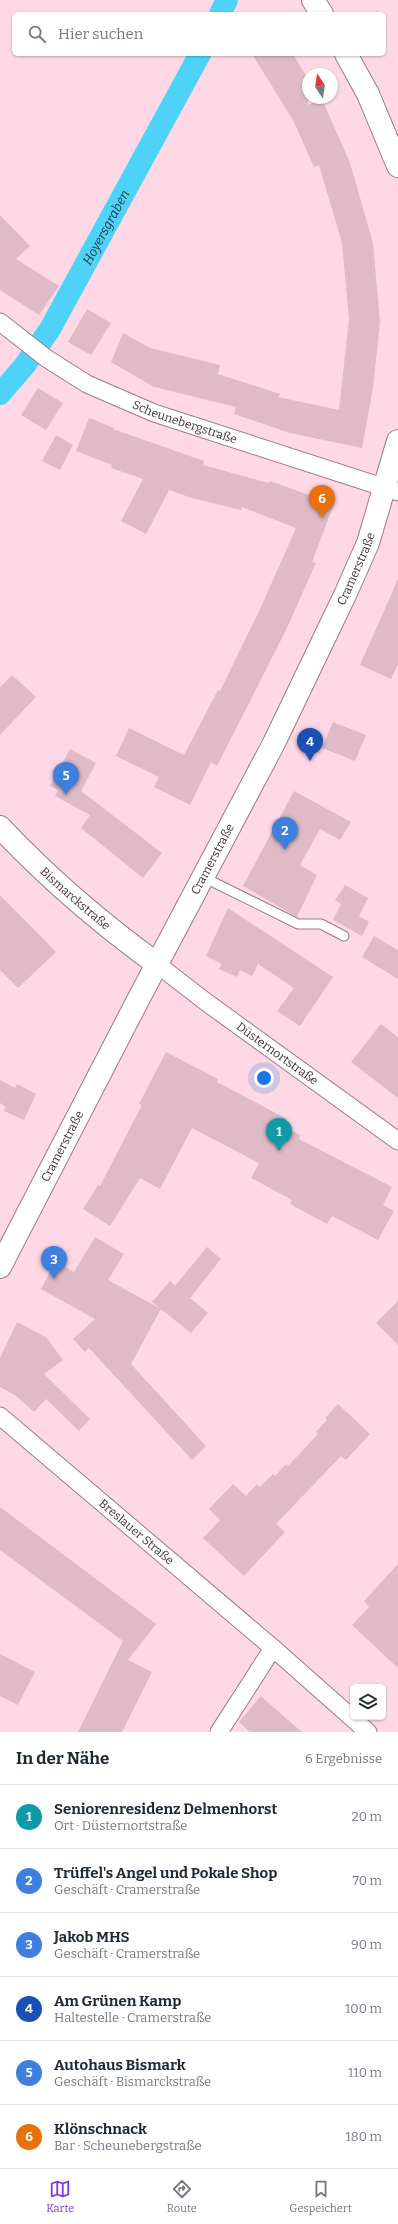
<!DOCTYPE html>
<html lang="de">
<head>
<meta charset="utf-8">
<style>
	body { margin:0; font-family:Bitter,serif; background:#f6f6f7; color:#1f2937 }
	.controls { position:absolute; right:12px; bottom:12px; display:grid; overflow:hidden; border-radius:6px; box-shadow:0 1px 3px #0004 }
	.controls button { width:36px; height:36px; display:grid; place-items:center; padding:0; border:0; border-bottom:1px solid #e0e1e3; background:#fff; color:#1f2937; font:20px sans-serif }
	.compass { position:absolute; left:302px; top:68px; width:36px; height:36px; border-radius:50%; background:#fff; box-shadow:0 1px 3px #0004; rotate:347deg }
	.you { position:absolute; left:264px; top:1078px; width:14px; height:14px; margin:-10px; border:3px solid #fff; border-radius:50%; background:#1a73e8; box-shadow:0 0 0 6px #1a73e833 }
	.badge { display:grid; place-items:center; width:26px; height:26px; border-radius:50%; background:#7c3aed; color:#fff; font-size:13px; font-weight:700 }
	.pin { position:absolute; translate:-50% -33px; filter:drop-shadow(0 1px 2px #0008) }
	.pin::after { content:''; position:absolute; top:21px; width:14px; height:12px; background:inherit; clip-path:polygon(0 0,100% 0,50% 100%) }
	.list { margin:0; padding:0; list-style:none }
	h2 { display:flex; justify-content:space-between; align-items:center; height:52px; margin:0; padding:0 16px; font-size:17px }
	h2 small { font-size:13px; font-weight:400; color:#747a83 }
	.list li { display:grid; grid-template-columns:26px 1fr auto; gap:12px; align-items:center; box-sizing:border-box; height:64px; padding:0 16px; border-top:1px solid #e0e1e3 }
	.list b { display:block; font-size:15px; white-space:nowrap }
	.list p { margin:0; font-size:13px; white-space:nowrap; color:#747a83 }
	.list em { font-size:13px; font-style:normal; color:#747a83 }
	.icon { flex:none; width:22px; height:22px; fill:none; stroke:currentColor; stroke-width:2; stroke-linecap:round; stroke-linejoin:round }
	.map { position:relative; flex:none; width:398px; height:1732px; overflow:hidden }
	.search { position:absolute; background:#fff; box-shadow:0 1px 3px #0004; left:12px; right:12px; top:12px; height:44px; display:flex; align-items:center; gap:10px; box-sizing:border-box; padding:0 14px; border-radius:6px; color:#747a83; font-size:15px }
	.sheet { height:436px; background:#fff }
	nav { display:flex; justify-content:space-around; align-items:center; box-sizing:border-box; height:56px; border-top:1px solid #e0e1e3; background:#fff; font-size:11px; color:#747a83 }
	nav a { display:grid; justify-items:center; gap:2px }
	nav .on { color:#7c3aed }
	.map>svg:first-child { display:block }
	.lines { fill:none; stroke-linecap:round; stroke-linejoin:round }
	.canal { stroke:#4ed3f8; stroke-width:22 }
	.building { fill:#debbc6 }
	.lane-casing { stroke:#9c7b86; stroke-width:11 }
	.street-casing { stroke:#9c7b86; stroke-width:19 }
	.secondary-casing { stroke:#9c7b86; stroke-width:24 }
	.lane { stroke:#fff; stroke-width:9 }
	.street { stroke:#fff; stroke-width:17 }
	.secondary { stroke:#fff; stroke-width:22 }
	.labels { text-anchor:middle; stroke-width:3; stroke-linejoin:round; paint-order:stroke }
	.street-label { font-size:12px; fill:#3f3136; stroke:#fed9e5 }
	.water-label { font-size:13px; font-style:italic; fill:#20373e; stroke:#fed9e5 }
</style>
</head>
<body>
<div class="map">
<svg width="398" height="1732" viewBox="0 0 398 1732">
	<rect width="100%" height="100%" fill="#fed9e5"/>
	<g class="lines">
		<g class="canal">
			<path d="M220,14L227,0"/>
			<path id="s1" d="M0,394L25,365L50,329L200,54"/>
		</g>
	</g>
	<path class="building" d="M252,54H293L308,79V105L322,99L350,163L373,243L380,322L373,388L362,448L290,433L234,414L236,407L154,387L111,362L123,333L150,348L220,365L218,374L280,394L278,397L339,410L349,319L342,243L319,165L314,167L293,120Z
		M0,215L30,246L16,259L59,286L39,315L0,290Z
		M87,309L111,323L91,355L68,342Z
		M38,388L63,403L46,430L21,415Z
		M89,418L114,428L113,429L204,461L203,465L269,483L270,481L334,504L312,562L316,563L286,630L217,766L211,762L190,805L154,787L159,777L116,756L129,728L184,755L218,690L220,691L261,607L296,528L242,507L241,510L192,498L169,490L146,534L121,521L143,479L111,468L112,465L76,451Z
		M56,435L73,445L60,470L42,461Z
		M398,579V664L391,679L360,665Z
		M12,675L36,697L0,735V687Z
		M333,722L366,735L355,761L322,748Z
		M70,749L96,763L81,791L162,853L143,878L81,828L90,815L55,796L58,790L50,786Z
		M294,791L351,822L340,840L320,829L300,865L317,875L297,917L243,886Z
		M345,885L368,898L359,916L369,922L362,936L333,920L341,904L335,900Z
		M0,895L56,952L18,988L0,970Z
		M228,908L333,977L300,1026L277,1011L294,988L258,964L252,976L240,970L237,977L219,969L222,964L206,956Z
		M374,936L398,950V979L362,957Z
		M381,1024L398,1037V1098L351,1062Z
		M166,1052L218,1079L217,1082L287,1119L283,1126L300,1135L299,1139L392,1187L383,1205L394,1211L378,1240L332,1216L327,1224L290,1204L292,1200L251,1178L259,1163L192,1128L160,1189L140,1178L110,1226L83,1209L98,1185L100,1186L142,1105L139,1104Z
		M0,1080L15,1088L17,1084L36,1094L24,1120L4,1111L6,1107L0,1103Z
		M95,1237L124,1254L108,1280L161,1309L131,1364L206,1446L192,1460L89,1348L85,1352L73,1339L95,1319L41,1289L55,1262L74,1272Z
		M207,1247L221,1259L190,1298L208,1313L191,1333L152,1302L170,1281L175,1286Z
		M398,1301V1345L376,1323Z
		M17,1322L46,1337L63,1360L44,1374L90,1419L79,1431L46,1399L34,1412L16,1396L0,1387V1358Z
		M338,1404L370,1434L346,1460L341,1456L276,1524L285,1532L244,1576L203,1538L220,1520L209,1509L233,1484L246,1496L257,1484L260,1487L273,1474L275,1476L286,1464L288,1466L318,1434L316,1432L327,1420L325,1418Z
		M0,1507L156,1624L128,1660L152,1672L122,1732H78L123,1641L0,1550Z
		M398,1564V1668L352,1625L369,1607L364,1601Z
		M0,1654L35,1672L18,1705L0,1696Z
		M261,1696L281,1714L302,1732H250L239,1722Z"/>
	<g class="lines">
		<g class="lane-casing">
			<path id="lane" d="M203,877L298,924H321L344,936"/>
		</g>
		<g class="street-casing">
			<g id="street">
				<path id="s2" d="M0,322L46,358L87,384L154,413L398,492"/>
				<path id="s3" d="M157,964L206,1002L398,1141"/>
				<path id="s4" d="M0,1416L273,1648L368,1732"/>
				<path d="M219,1732L273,1648"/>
			</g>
		</g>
		<g class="secondary-casing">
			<g id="secondary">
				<path d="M313,0L322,14"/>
				<path d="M346,54L368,94L398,166"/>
				<path id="s5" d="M0,827C49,879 99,922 157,964"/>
				<path id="s6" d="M0,1267L139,998L274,743L345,595L368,543L398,441"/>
			</g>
		</g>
		<use href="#lane" class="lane"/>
		<use href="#street" class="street"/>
		<use href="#secondary" class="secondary"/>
	</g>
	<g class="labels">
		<g class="street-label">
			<text dy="4" stroke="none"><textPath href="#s2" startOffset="212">Scheunebergstraße</textPath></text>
			<text dy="4" stroke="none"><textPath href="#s6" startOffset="784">Cramerstraße</textPath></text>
			<text dy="4" stroke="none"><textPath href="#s6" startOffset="460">Cramerstraße</textPath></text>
			<text dy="4" stroke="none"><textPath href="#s5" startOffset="104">Bismarckstraße</textPath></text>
			<text dy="4" stroke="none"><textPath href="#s3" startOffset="150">Düsternortstraße</textPath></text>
			<text dy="4" stroke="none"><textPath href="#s6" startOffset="136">Cramerstraße</textPath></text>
			<text dy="4" stroke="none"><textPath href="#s4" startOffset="179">Breslauer Straße</textPath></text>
		</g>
		<g class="water-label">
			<text dy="5" stroke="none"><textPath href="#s1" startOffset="198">Hoyersgraben</textPath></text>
		</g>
	</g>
</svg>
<div class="controls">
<button><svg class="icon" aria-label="layers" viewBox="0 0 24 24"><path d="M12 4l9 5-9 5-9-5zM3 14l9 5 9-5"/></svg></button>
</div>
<svg class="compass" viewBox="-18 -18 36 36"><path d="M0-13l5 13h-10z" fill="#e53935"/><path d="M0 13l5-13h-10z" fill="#747a83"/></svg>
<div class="you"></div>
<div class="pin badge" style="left:279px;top:1151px;background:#0f9aa8">1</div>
<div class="pin badge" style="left:285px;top:850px;background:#3f7fe0">2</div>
<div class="pin badge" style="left:54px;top:1279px;background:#3f7fe0">3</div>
<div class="pin badge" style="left:310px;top:761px;background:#1a4fb4">4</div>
<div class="pin badge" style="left:66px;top:795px;background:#3f7fe0">5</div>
<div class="pin badge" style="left:322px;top:518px;background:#e8710a">6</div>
<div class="search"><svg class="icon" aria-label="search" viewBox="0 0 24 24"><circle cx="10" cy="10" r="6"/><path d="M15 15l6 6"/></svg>Hier suchen</div>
</div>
<section class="sheet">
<h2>In der Nähe<small>6 Ergebnisse</small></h2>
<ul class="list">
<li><span class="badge" style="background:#0f9aa8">1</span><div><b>Seniorenresidenz Delmenhorst</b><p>Ort · Düsternortstraße</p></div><em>20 m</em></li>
<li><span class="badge" style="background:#3f7fe0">2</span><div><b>Trüffel's Angel und Pokale Shop</b><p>Geschäft · Cramerstraße</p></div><em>70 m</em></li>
<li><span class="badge" style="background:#3f7fe0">3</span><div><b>Jakob MHS</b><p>Geschäft · Cramerstraße</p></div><em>90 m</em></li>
<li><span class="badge" style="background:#1a4fb4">4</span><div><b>Am Grünen Kamp</b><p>Haltestelle · Cramerstraße</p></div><em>100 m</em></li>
<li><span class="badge" style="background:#3f7fe0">5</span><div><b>Autohaus Bismark</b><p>Geschäft · Bismarckstraße</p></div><em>110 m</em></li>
<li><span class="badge" style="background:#e8710a">6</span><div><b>Klönschnack</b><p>Bar · Scheunebergstraße</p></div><em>180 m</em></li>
</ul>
</section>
<nav>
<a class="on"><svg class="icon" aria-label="map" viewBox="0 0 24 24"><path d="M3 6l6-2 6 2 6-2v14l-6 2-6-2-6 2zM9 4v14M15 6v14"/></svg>Karte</a>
<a><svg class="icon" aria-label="directions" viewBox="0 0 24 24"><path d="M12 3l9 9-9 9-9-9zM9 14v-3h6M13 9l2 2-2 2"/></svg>Route</a>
<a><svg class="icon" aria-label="saved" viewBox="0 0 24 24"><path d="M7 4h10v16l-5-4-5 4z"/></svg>Gespeichert</a>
</nav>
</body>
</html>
